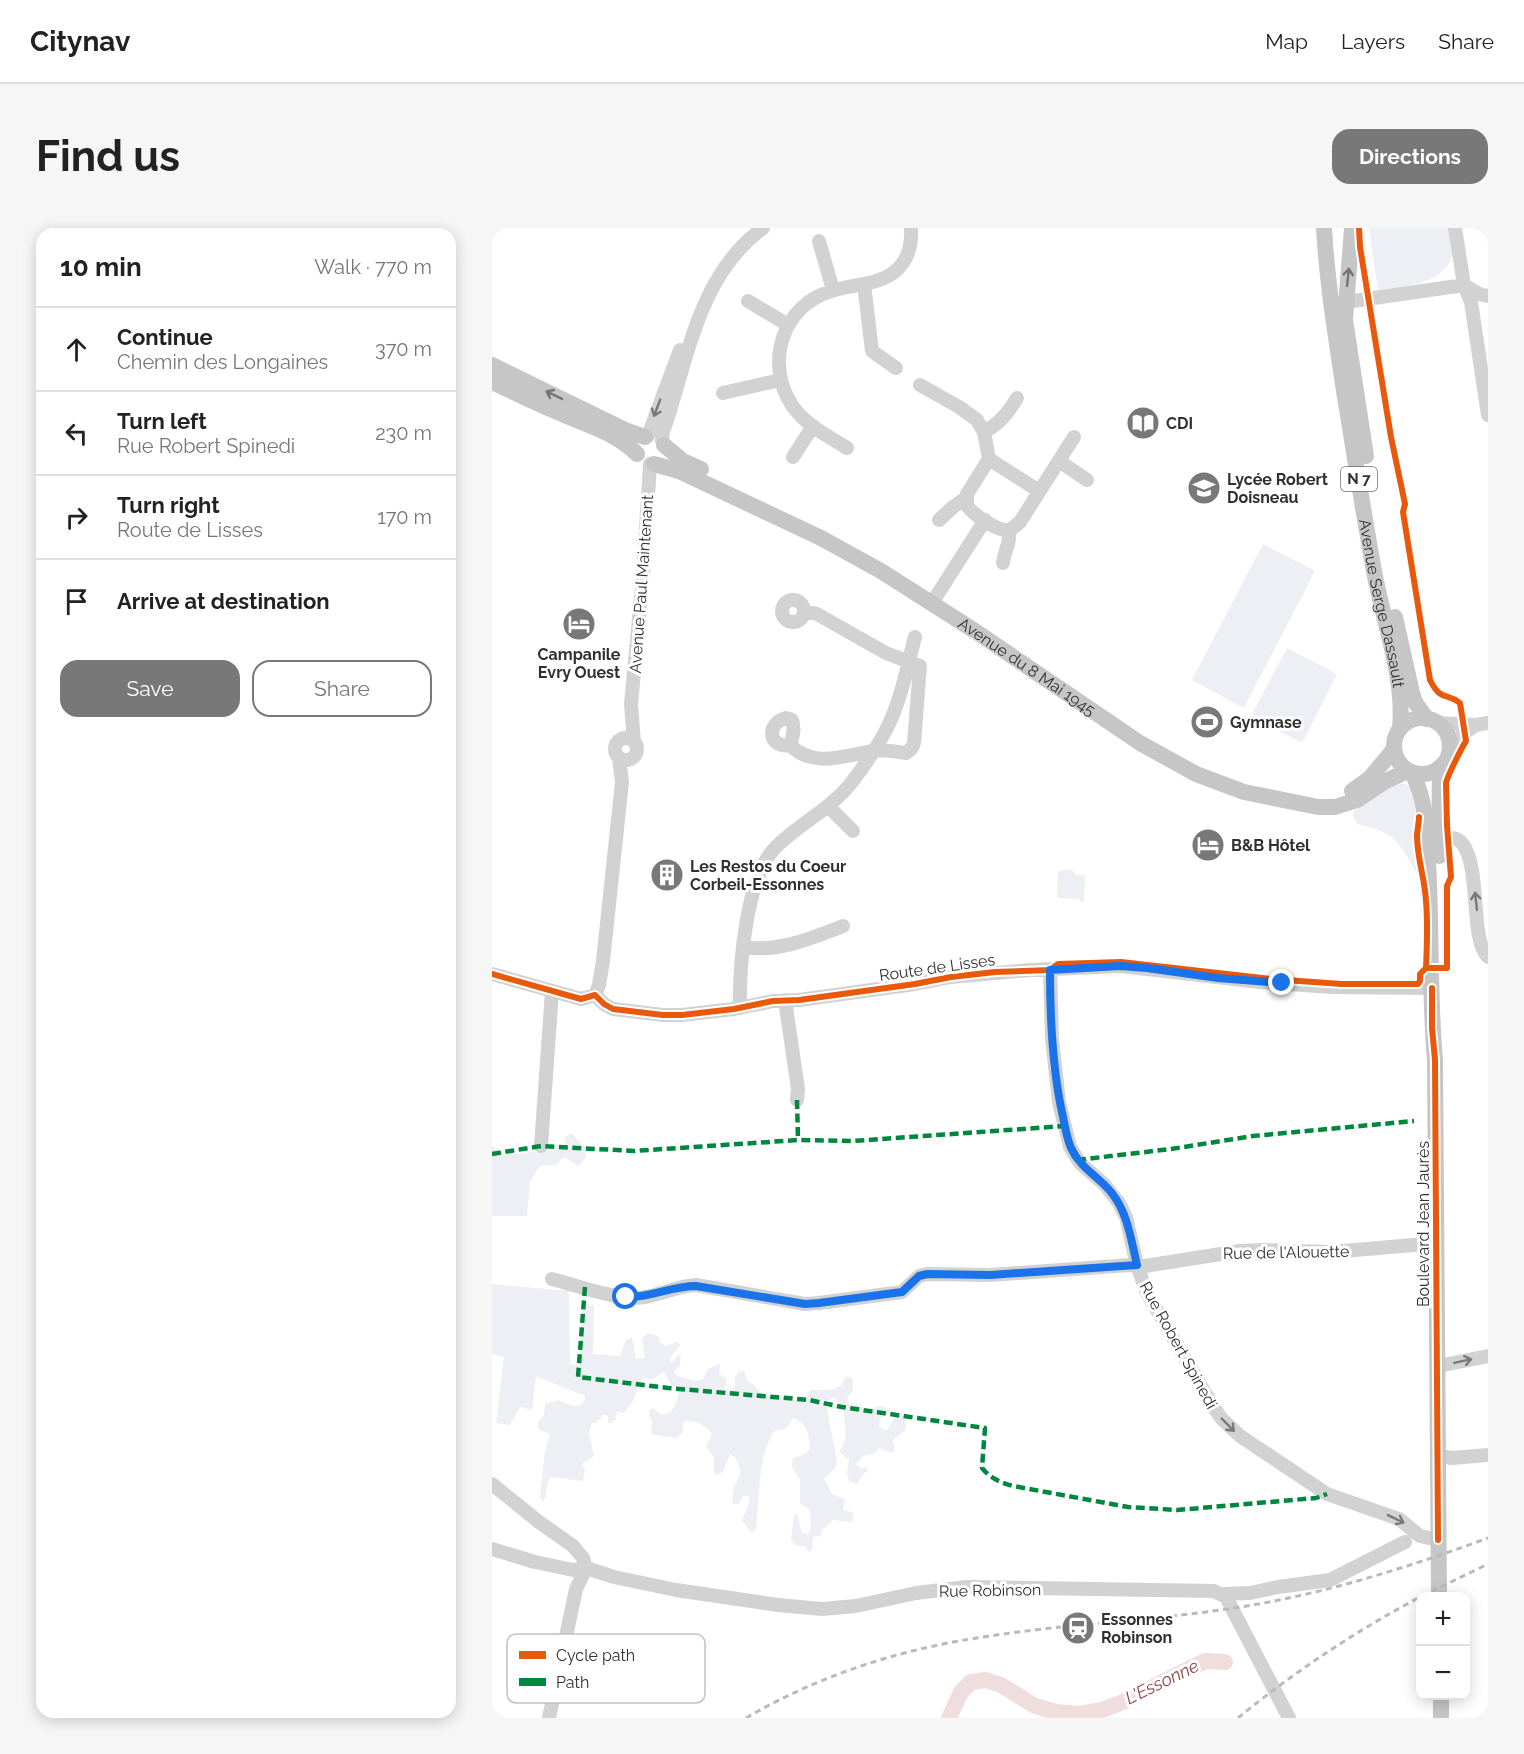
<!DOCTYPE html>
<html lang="en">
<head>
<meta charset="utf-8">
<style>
	body { margin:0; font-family:Raleway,sans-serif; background:#f6f6f6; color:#222 }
	.controls { position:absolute; right:18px; bottom:18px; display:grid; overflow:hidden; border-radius:12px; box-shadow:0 3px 15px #0003 }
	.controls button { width:54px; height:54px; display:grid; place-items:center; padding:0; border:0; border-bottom:2px solid #e0e0e0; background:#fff; color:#222; font:30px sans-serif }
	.stop { position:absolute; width:18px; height:18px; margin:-14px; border:4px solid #1a73e8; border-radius:50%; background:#fff }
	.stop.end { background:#1a73e8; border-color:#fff; box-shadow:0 2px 6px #0008 }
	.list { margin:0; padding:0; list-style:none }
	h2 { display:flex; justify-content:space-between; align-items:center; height:78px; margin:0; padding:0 24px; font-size:26px }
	h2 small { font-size:20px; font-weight:400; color:#767676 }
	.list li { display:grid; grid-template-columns:39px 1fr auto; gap:18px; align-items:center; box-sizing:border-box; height:84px; padding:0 24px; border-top:2px solid #e0e0e0 }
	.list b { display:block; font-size:22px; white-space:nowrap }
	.list p { margin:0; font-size:20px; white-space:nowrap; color:#767676 }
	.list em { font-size:20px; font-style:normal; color:#767676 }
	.actions { display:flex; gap:12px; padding:18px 24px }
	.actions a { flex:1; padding:14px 0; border:2px solid #787878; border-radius:18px; text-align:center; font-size:21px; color:#787878 }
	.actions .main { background:#787878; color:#fff }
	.icon { flex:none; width:33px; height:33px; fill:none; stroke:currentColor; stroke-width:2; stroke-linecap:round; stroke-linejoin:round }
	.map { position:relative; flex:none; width:996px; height:1490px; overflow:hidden; border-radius:18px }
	header { display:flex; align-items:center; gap:36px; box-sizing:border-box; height:84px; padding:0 30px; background:#fff; border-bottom:2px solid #e0e0e0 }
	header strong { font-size:28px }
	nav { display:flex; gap:33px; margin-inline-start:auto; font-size:21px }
	.intro { display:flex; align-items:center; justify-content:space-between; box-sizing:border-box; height:144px; padding:0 36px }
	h1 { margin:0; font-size:42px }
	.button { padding:15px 27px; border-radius:18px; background:#787878; color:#fff; font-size:21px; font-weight:700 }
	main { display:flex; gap:36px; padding:0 36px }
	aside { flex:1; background:#fff; border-radius:18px; box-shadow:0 3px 15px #0003 }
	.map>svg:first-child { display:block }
	.green { fill:#eeeef5 }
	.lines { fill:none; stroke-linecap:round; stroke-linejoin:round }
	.river { stroke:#f0dddd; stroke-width:16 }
	.minor { stroke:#d2d2d2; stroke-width:14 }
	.major { stroke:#c6c6c6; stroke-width:16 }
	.rail { stroke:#bababa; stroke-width:3; stroke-dasharray:6 4.5; stroke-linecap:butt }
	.quiet { stroke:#00873e; stroke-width:4.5; stroke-dasharray:9 4.5; stroke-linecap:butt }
	.cycleway-casing { stroke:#fff; stroke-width:10 }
	.cycleway { stroke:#e8590c; stroke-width:6 }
	.oneway { stroke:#747474 }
	.oneway2 { stroke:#797979 }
	.route { stroke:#1a73e8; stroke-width:8 }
	.labels { text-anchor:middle; stroke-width:6; stroke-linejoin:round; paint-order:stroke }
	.shield { fill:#fff; stroke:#6e6e6e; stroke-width:1.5 }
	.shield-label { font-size:15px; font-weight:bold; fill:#303030 }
	.poi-label { font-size:16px; font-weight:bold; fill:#303030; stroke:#fff; text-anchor:start }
	.street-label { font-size:16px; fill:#303030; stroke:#fff }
	.water-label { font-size:18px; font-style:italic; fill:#8b4846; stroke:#fff }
	.key { fill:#fff; stroke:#c1c1c1; stroke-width:1.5 }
	.key-label { font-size:16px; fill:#303030 }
</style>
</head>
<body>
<header>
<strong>Citynav</strong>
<nav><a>Map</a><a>Layers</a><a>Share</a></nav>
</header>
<div class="intro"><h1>Find us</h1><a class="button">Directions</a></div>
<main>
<aside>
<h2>10 min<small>Walk · 770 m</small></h2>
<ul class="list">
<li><svg class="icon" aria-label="ahead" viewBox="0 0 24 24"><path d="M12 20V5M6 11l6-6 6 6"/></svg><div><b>Continue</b><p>Chemin des Longaines</p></div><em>370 m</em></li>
<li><svg class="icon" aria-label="left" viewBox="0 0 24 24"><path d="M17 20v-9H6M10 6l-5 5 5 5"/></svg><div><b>Turn left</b><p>Rue Robert Spinedi</p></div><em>230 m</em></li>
<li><svg class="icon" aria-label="right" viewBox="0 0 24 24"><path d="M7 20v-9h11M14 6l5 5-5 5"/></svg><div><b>Turn right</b><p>Route de Lisses</p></div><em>170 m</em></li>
<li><svg class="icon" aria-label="arrive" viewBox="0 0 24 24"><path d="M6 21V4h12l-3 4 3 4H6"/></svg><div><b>Arrive at destination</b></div></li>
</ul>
<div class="actions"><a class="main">Save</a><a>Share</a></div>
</aside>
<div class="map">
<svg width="996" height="1490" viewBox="0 0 996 1490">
	<rect width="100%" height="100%" fill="#fff"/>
	<path class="green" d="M877,0H961C961,8 963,16 961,24C955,57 912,58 886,62Z
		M771,316L823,343L752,480L700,452Z
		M795,420L845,446L810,515L759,488Z
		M911,555L917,558C925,575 924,589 922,606C920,619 928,632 928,644L925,646C907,613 903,604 865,596L861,588L862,583L899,559Z
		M577,641L583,644V647H593L592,674H588L587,671L565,670L566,643Z
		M79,905L93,919L94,929L86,938L72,929L64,937L48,938L38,953L35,988H0V917L3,920V928L68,921L73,915V909Z
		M0,1056L77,1063L78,1136L88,1138L90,1078L102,1077L101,1126L128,1128L134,1112L140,1109L144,1131L153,1130L150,1111L156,1105L166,1108L168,1114L173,1118L186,1114L188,1117L177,1132L179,1135L186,1127H189L188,1137L182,1144L185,1148L205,1153L211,1151L216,1141L227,1136L228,1139L227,1145L235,1152L232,1161L239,1162L243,1160V1149L247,1144L252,1143L256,1154L262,1156C270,1173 297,1172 313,1174L318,1162H338L350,1157L353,1149H359L361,1154V1163L356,1168L355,1174L357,1176L366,1177L380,1183L382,1180C388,1177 392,1178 398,1183L389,1187L387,1197L390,1201L395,1202L404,1188L409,1187C415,1192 414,1196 413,1203L403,1210L401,1214L403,1220L400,1225L388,1220L381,1226L371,1228L364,1236L369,1240L375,1239V1243L371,1246L365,1256L357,1253L355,1245L357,1232L347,1224C349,1220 352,1216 353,1211C355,1199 352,1178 343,1169L335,1173V1181L345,1233L344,1239L332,1250L340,1266L353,1271L351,1282L360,1284L362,1289L359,1294L341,1292L331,1301L328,1308L321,1309L320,1321L317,1324L313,1318L303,1317L299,1312L302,1287L305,1285L310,1305L316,1306L319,1299L318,1282L308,1275V1252L300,1239L301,1230L314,1226L318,1220C317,1207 315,1194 301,1190L294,1201L282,1203C265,1230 268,1269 264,1300L260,1305L250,1293L257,1275V1268H251L247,1276H240L242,1259L249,1244L244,1230L238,1226L231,1244L226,1247L222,1245V1230L214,1219L220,1206C215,1198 202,1191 192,1193L190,1206L184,1210L159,1206L160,1192L157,1187L158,1181H163L169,1187C183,1186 185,1173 187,1161L180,1158L172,1144L161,1151L154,1150L149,1152L141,1173L132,1185L125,1183L124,1191L120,1195H116V1188L112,1186L105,1194L100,1195L97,1205L102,1228L90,1236L93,1242L91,1253L59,1249C52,1256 57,1266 51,1273L48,1269L53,1223L58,1206L46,1201V1194L52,1187L53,1176L66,1172L81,1178L89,1177L93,1172V1168L44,1148L40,1182L28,1179L18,1197L4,1195L12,1129L0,1126Z"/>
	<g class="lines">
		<path class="river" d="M457,1490L469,1464L479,1454L494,1452L509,1457L543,1478L564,1484L587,1486L610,1482L631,1474L713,1433L733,1434"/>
		<path class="minor" d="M963,0L972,57L979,74L996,187
			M327,13L341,62
			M372,56L380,123L404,140
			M972,57L987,66L996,68
			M256,73L296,97
			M847,75L972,57
			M428,157L467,179L485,192L492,204L497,231L475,266V278C483,288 504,302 517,303L528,294L582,209
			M231,165L288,152
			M492,204C507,196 516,185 525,170
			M156,208L188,122
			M170,213L171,204C196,133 205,48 271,0
			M355,220C338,209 319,200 306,185C273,147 284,86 331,66C353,56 381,59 401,45C416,34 420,17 419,0
			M301,229L321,198
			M497,231L547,263
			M567,233L595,252
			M447,292L461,279L474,270
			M511,335C512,323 519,315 517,303
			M290 383a11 11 0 1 1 22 0a11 11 0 1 1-22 0Z
			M440,375L493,292
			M294,490L300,492C303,501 301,508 298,517C276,521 274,495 294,490Z
			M946,495L984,497L996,495
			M123 521a11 11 0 1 1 22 0a11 11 0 1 1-22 0Z
			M142,514L139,476L151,348L158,236
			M298,517C322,541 353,527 382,523C392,521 404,524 414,525L420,520L422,515L428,438L394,425L325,386L312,383
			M957,523L972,505L984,497
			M336,578L361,603
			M946,611C953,610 963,608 969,614C990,637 977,711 996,729
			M252,719C285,725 320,710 351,698
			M558,742L560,811L567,874L578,919L588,935L612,956L627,975L634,989L645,1037L654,1063L720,1177L730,1191L748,1208L835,1266L907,1291L928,1308L946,1312
			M0,746L89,771L103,767
			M103,767L112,776L121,781L171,787H190L242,781L281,773L307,772L423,756L459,749L538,742L629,738L768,754L840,759L940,760
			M103,767L107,757L111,733L130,554L127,530
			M293,772L306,861L305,872
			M248,780C247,739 254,648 284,619C308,595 339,581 360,554C376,533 393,509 402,484C412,460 416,434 423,409
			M49,918L60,763
			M60,1051C87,1058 126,1073 153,1069C170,1066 186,1058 204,1057L313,1076L327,1075L410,1064L427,1048L435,1046L498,1047L638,1037L653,1038L748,1023L770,1022L839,1024L945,1015
			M946,1138L996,1128
			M947,1228L960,1230L996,1227
			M0,1256L47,1294L81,1318L91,1330L94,1340
			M0,1321L43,1334L81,1342L94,1340L122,1349L184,1362L286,1377L330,1381L364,1378L424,1365L475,1359L722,1363L734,1369L797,1490
			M731,1366L758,1365L786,1359L838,1352L913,1314
			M57,1490L84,1361L94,1340"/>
		<g class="major">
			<path id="s1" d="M832,0C835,55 844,109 852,163C862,223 871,283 882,343C891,393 913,450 908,500"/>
			<path d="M860,0L853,92L874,228"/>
			<path d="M0,137L133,202L153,209"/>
			<path d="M0,154C22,164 45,176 68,185C96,198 123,204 145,226"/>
			<path d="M172,217L191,233L209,241"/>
			<path id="s2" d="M162,236L187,243L329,310L389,343L483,403L648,515L704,546L752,564L826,579H843L865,572L892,554L915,543"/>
			<path d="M903,389L920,465L923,474L935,491"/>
			<circle cx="930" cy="518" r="28"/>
			<path d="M920,545C935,573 934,603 936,634C940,700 937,766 943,832L947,1368"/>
			<path d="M860,563L878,550L902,521"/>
			<path d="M947,628L948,539"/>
			<path d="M949,1490V1468"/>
		</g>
		<path class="rail" d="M930,1368L996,1336
			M254,1490C324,1449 405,1422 485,1410C570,1396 657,1393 742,1380C829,1367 914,1340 996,1310
			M746,1490C802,1444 864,1403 928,1369"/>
		<path class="quiet" d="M305,872L306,912
			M0,926L49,918L142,923L306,912L361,913L573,898
			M585,932L679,921L761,908L922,893
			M93,1059L86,1149L176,1160L317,1172L350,1179L493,1200L490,1240C498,1250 509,1255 521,1258L636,1279L685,1282L824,1270L835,1266"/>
		<g class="cycleway-casing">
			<path id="cycleway" d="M867,0L868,19L899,209L913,276L911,284L938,452C949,474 954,464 968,475L974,513C970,519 955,549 954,555L955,597L959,649L955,658V740H934
				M0,746L89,771L103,767L112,776L121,781L171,787H190L242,781L281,773L307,772L423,756L459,749L503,744L558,742L566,736L629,734L779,751L850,756H926L928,753V746L934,740C935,718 936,695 934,673C933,651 925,630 925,608C925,602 927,596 927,589
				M940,760V800L943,832L946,1312"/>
		</g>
		<use href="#cycleway" class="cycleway"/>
	</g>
	<defs><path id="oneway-shaft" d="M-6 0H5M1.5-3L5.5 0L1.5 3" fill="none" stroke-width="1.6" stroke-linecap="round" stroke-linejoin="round" transform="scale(1.5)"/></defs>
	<g class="oneway">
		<use href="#oneway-shaft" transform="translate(856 49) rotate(-84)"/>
		<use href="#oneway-shaft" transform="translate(62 167) rotate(-154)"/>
	</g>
	<g class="oneway2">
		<use href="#oneway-shaft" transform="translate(165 180) rotate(111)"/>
		<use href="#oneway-shaft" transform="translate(984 673) rotate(-96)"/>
		<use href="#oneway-shaft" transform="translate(971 1133) rotate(-12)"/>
		<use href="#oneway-shaft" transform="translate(736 1197) rotate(46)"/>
		<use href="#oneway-shaft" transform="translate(904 1291) rotate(26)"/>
	</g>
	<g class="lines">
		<path class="route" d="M134,1069C158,1070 179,1058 204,1058L313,1076L327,1075L410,1064L427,1048L435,1046L498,1047L645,1037C639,1012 636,985 619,964C606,948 588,940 579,920C575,911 573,899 571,889C560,841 558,791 558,742L628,738L655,740L726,750L790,755"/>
	</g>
	<defs>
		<g id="library-disc" transform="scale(1.725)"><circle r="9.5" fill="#787878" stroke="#fff"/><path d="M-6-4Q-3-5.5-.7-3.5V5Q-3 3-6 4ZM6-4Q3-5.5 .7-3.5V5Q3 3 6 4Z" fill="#fff"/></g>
		<g id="school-disc" transform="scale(1.725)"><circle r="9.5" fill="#787878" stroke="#fff"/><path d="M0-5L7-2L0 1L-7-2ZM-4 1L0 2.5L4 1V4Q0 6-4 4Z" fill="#fff"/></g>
		<g id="hotel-disc" transform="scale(1.725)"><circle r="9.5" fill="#787878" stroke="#fff"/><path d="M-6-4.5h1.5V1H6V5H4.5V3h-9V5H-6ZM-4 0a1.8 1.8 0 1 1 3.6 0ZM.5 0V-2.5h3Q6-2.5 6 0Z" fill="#fff"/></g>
		<g id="stadium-disc" transform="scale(1.725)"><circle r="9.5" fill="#787878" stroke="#fff"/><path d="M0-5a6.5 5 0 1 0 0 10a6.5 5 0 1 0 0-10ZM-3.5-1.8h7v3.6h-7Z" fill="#fff"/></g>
		<g id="building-disc" transform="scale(1.725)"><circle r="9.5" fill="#787878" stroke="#fff"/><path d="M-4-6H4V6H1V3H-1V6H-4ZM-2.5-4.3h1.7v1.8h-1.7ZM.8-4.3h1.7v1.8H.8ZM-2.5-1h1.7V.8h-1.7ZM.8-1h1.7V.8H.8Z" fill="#fff"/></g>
		<g id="station-disc" transform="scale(1.725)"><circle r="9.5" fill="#787878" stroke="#fff"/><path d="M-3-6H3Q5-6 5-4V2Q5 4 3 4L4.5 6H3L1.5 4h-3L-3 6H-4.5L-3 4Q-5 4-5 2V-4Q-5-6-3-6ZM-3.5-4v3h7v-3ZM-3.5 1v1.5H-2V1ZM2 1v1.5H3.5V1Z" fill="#fff"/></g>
	</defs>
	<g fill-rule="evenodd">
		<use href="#library-disc" x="651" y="195"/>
		<use href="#school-disc" x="712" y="260"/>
		<use href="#hotel-disc" x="87" y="396"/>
		<use href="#stadium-disc" x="715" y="494"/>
		<use href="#hotel-disc" x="716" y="617"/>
		<use href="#building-disc" x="175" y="647"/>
		<use href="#station-disc" x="586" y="1400"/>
	</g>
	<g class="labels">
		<rect class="shield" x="849" y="239" width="36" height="24" rx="4.5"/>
		<g class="shield-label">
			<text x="867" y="256">N 7</text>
		</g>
		<g class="poi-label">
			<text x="674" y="201">CDI</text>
			<text x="735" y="257">Lycée Robert<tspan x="735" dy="18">Doisneau</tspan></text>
			<text x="87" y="432" text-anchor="middle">Campanile<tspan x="87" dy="18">Evry Ouest</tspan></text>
			<text x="738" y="500">Gymnase</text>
			<text x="739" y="623">B&amp;B Hôtel</text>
			<text x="198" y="644">Les Restos du Coeur<tspan x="198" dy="18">Corbeil-Essonnes</tspan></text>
			<text x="609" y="1397">Essonnes<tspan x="609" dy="18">Robinson</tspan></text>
		</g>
		<g class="street-label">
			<text transform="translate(149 356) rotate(-86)" y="6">Avenue Paul Maintenant</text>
			<text dy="6" stroke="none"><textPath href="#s1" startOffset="380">Avenue Serge Dassault</textPath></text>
			<text dy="6" stroke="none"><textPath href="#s2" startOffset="426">Avenue du 8 Mai 1945</textPath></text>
			<text transform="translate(445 739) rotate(-8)" y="6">Route de Lisses</text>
			<text transform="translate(931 996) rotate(-90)" y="6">Boulevard Jean Jaurès</text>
			<text transform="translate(794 1024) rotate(-1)" y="6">Rue de l'Alouette</text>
			<text transform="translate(687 1117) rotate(61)" y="6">Rue Robert Spinedi</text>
			<text transform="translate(498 1362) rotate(-1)" y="6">Rue Robinson</text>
		</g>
		<g class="water-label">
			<text transform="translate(670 1454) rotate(-26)" y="6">L'Essonne</text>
		</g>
	</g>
	<rect x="15" y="1406" width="198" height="69" rx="9" class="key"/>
	<rect x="27" y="1423" width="27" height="8" fill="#e8590c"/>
	<rect x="27" y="1450" width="27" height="8" fill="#00873e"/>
	<g class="key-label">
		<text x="64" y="1433">Cycle path</text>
		<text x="64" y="1460">Path</text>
	</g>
</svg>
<div class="controls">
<button>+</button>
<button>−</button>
</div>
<div class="stop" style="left:134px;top:1069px"></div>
<div class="stop end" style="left:790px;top:755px"></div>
</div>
</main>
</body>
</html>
